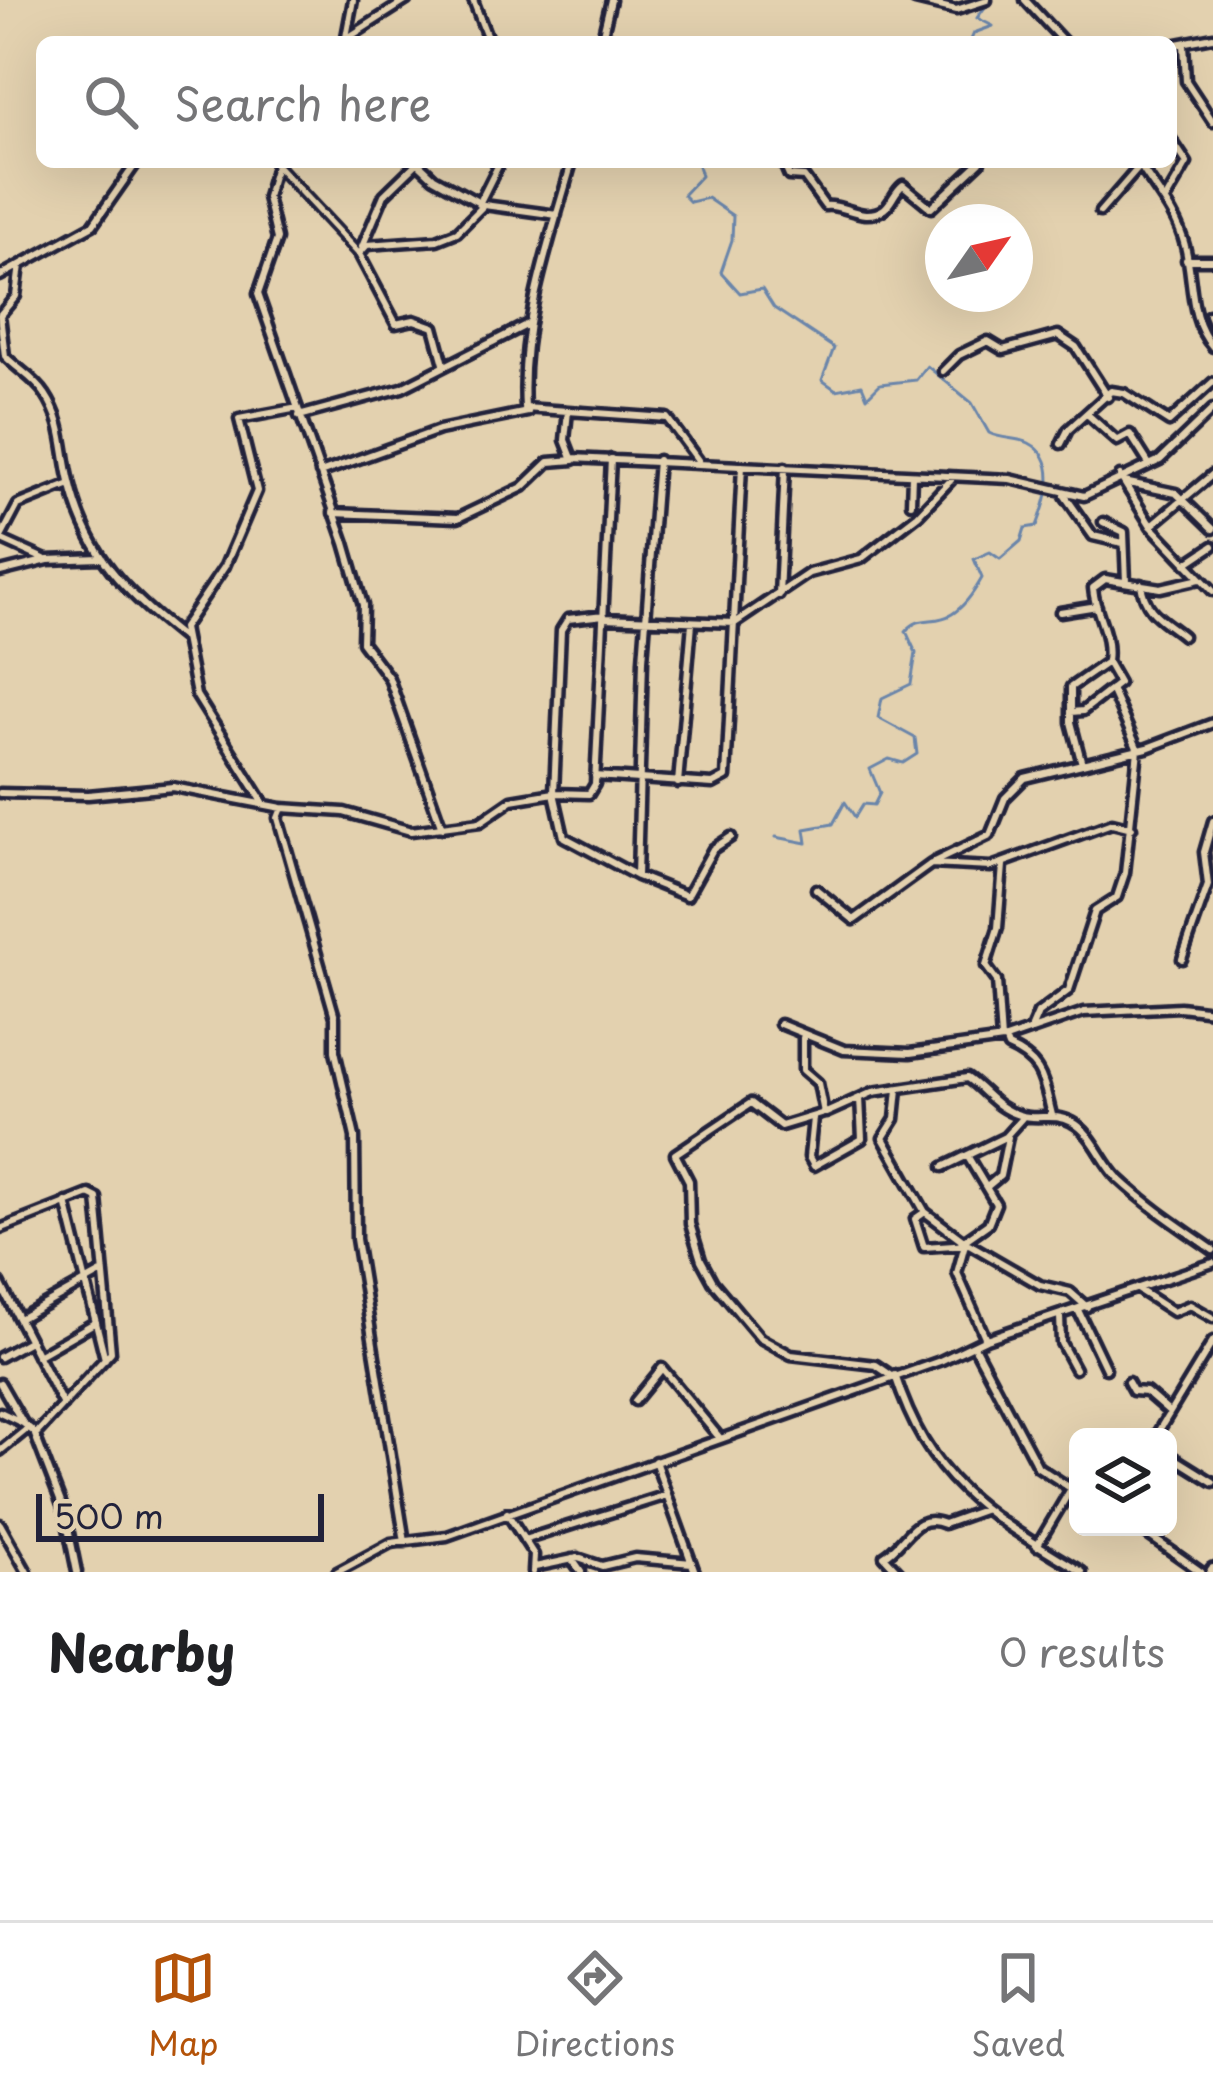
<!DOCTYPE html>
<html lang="en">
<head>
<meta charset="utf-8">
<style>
	body { margin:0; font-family:"Playpen Sans",sans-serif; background:#f6f6f6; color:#202124 }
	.controls { position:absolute; right:36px; bottom:36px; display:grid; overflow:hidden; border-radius:18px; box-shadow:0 12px 48px #0002 }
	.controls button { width:108px; height:108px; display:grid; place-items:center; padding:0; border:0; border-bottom:3px solid #e0e0e0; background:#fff; color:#202124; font:60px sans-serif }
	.compass { position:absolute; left:925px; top:204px; width:108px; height:108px; border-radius:50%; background:#fff; box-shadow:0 12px 48px #0002; rotate:56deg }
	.scale { position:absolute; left:36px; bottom:30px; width:288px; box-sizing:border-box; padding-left:12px; border:6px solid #22223b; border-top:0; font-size:33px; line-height:42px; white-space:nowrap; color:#22223b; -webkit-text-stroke:9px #e3d1af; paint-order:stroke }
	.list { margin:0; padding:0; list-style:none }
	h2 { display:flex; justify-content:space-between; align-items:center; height:156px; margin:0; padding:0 48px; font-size:51px }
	h2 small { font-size:39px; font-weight:400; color:#757577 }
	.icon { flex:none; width:66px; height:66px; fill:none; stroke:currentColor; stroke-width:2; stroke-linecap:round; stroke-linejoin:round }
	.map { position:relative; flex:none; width:1213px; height:1572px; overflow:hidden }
	.search { position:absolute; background:#fff; box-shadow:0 12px 48px #0002; left:36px; right:36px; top:36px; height:132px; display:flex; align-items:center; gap:30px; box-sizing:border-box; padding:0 42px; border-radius:18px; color:#757577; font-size:45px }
	.sheet { height:348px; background:#fff }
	nav { display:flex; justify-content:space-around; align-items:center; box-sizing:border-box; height:168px; border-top:3px solid #e0e0e0; background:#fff; font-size:33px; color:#757577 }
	nav a { display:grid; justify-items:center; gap:6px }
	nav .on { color:#b45309 }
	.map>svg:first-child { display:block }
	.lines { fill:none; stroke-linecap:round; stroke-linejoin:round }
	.stream { stroke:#6a85aa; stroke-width:3 }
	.minor-casing { stroke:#22223b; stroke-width:15 }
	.secondary-casing { stroke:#22223b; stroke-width:20 }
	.minor { stroke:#e3d1af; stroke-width:6 }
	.secondary { stroke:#e3d1af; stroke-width:10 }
</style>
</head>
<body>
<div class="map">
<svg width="1213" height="1572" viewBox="0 0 1213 1572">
	<rect width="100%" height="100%" fill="#e3d1af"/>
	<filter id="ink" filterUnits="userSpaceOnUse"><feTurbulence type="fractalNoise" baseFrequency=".00833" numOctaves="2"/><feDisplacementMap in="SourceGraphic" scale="24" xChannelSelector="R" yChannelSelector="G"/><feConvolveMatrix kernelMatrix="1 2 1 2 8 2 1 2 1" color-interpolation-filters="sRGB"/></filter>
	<g filter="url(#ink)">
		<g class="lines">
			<path class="stream" d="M970,42L974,33L993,26L977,18L988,3
				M669,162H680
				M697,162L701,176L683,195L690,202L707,198L733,216L732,240L721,272L740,293L762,289L774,308L834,348L822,380L836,390L862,385L867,397L880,384L916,380L927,366L972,403L989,433C1002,440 1017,437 1029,443C1062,460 1046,502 1037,526L1025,528L1021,541L1000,559L990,552L974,559L982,578C977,587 965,606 952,614C935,625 920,614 906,631L916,653L911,684L882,698L878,718L915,738L917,754L903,763L889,759L870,769L880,793L874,805L863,804L855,817L845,802L833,824L805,829L807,843L776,837"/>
			<g class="minor-casing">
				<path id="minor" d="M473,0L489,42
					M915,0L956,10L987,0
					M1025,0L1064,42
					M346,37L353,0
					M346,39L407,0
					M601,42L611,0
					M1184,44L1186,81L1213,122
					M1171,45L1213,37
					M277,162L267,197L277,239L258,294L345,543L363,605L362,642L389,678L442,828
					M417,162L434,178L483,205
					M572,162C549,244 520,322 525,408L568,411L565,440L572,458L1010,479L1084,496L1160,460L1213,409
					M783,162L789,176L804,177L825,206C843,203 863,223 884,209C892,203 894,192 903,185L931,208L980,162
					M1138,162C1155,190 1177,213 1185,246C1194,279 1188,319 1213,347
					M277,166L359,254L396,324L414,320L434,327L444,364
					M1166,199L1187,163L1171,139
					M479,204L500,162
					M1100,212L1140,166
					M362,247L384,195L417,163
					M359,254L367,245L437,240L457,232L484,205L557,215
					M1186,260H1213
					M20,265L16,296L0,315L5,356C17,369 35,378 45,394C65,424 62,449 70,482C87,555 126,593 182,637
					M0,276L93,225L137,162
					M1209,315L1213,324
					M943,371L959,355L988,341L1003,350L1058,335L1076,347L1108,397
					M568,411L667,418L698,460
					M1087,414L1117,441L1130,434L1149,464
					M299,416L402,388L528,324
					M1061,444L1068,430L1111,391L1124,393L1169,422L1213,382
					M320,473L439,430L528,412
					M1120,476L1151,526L1213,591
					M1124,482L1176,493L1213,529
					M1065,496L1093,536L1123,543
					M911,503L912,475
					M333,513L458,518L523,487L549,462L574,460
					M1103,522L1124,532L1126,582
					M1151,526L1213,474
					M0,539L18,505L70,484
					M2,540L44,559
					M1186,564L1213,546
					M0,572L48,560L100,558
					M1141,584C1145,614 1164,620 1183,636
					M779,595L785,467
					M1060,612L1097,606
					M604,615L568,619L561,630L554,793L564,837L637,876L687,896L713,849L731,837
					M604,618L735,623L809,573L861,559L918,515L951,480
					M1071,712L1083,711L1119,683L1107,662
					M1082,764L1071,722V687L1107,662C1111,632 1095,615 1093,588L1105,579L1161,588L1200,579
					M595,776L713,784L726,777L742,466
					M678,783L692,623
					M0,793L88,795L173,787L282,808L344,812L411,831L480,822L512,800L554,793L589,794L595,784L611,459
					M263,802L196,695L183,628L225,566L257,491L239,419L298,408
					M282,808L278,818L335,1017V1051L355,1137L356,1239L405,1542
					M934,862L990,835L1005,798L1025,778L1147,748L1213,723
					M637,876L643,660L658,460
					M816,889L854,920L931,864L991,867L1112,823L1132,828
					M1182,959L1208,885L1204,852L1213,821
					M780,1024L844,1050L910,1053L1003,1040L1084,1012L1180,1007L1213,1011
					M1032,1027L1038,1013L1069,990L1095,911L1117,897L1125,873L1138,750L1111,689
					M803,1038V1070L818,1083L824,1113L781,1126L751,1103L675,1154L689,1181L690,1224L701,1260L713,1282L760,1338L791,1355L876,1365L892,1376
					M1005,1039L1008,1047C1043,1062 1043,1080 1052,1115
					M1001,1040L997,981L986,966L998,928L1003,865
					M898,1089L895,1119L883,1138L925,1212L915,1219L924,1247L969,1244L1040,1285L1070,1292L1087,1307
					M826,1113L873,1092L967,1078C985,1090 996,1109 1019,1115C1037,1121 1054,1112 1072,1122C1093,1133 1102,1162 1118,1178C1148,1206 1180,1227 1213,1250
					M813,1118L809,1157L814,1166L862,1139L860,1098
					M943,1167L1005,1137L1022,1118
					M988,1186L1000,1176L1008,1137
					M66,1202L105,1359
					M925,1212L965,1242
					M0,1229L89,1194L97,1198L111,1352L35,1435L65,1513L77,1572
					M961,1243L988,1224L996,1204L968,1157
					M965,1244L957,1273L986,1339
					M0,1283L63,1405
					M1139,1290L1173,1312L1190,1305L1213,1318
					M1078,1310L1106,1369
					M1060,1316L1061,1343L1075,1369
					M19,1319L103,1272
					M974,1346L1038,1467L1078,1493
					M37,1356L96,1322
					M0,1357L29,1341
					M895,1375C930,1485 990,1516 1082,1572
					M1128,1382L1133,1391L1146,1392L1169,1412
					M0,1383L23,1423L35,1433
					M635,1401L662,1368L719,1437
					M0,1412L23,1423
					M1155,1437L1213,1341
					M0,1451L27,1429
					M1168,1454L1213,1482
					M655,1461L695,1572
					M507,1513L534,1555L533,1572
					M0,1524L27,1572
					M1137,1527L1201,1572
					M524,1540L667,1495
					M1037,1546L1078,1477
					M572,1559L581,1572
					M535,1567L578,1558L602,1566L635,1558L692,1563
					M337,1572L391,1543L447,1536L940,1361L986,1339L1213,1263
					M899,1572L884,1556C907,1543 913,1511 944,1524L983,1510"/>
			</g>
			<g class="secondary-casing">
				<path id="secondary" d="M1212,1572L1213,1570"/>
			</g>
			<use href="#minor" class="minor"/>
			<use href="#secondary" class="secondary"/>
		</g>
	</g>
</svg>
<div class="controls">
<button><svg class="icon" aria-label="layers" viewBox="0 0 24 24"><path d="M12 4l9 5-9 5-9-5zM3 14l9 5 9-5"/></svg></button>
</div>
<svg class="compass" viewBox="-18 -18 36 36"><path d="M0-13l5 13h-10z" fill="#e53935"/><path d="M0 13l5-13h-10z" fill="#757577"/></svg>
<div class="scale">500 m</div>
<div class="search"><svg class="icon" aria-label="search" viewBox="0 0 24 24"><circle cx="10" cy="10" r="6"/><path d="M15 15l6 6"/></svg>Search here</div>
</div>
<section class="sheet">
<h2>Nearby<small>0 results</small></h2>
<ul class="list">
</ul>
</section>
<nav>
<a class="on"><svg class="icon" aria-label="map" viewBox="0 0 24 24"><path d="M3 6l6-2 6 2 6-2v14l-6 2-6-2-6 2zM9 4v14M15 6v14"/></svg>Map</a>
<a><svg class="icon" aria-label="directions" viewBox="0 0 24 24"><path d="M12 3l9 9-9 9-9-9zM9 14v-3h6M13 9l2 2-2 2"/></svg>Directions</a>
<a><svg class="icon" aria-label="saved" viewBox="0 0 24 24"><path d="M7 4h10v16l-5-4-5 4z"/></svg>Saved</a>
</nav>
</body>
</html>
